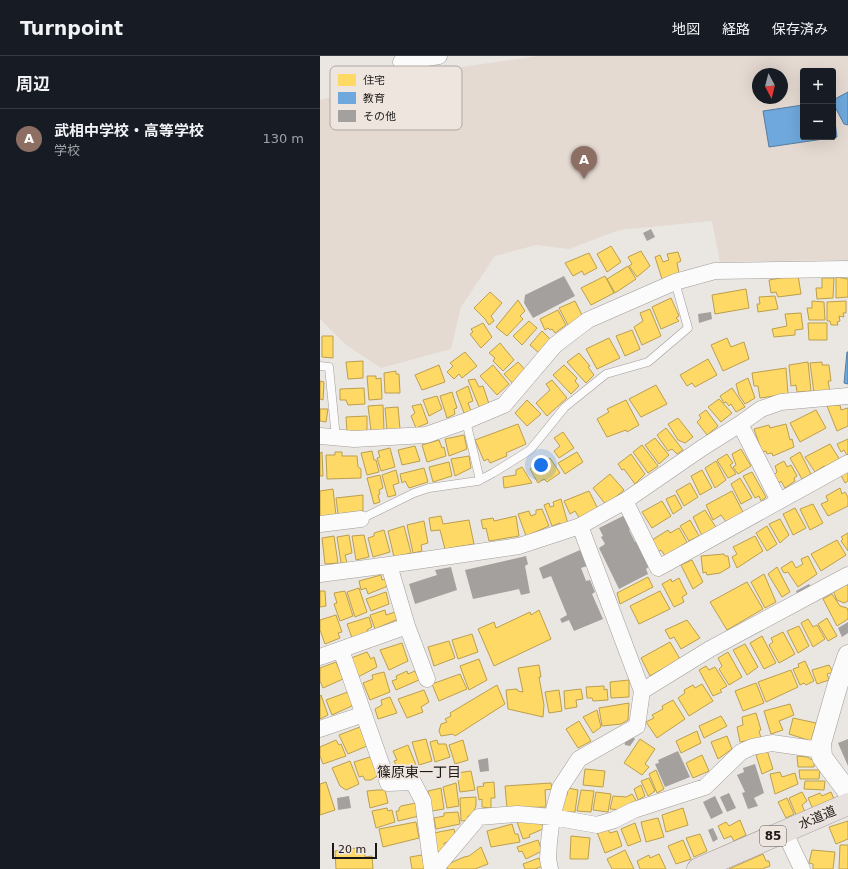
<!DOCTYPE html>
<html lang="ja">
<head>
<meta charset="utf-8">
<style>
	body { margin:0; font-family:"DejaVu Sans","Noto Sans JP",sans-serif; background:#242831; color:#f1f3f6 }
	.controls { position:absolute; right:12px; top:12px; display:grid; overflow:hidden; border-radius:4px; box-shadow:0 4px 16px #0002 }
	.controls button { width:36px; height:36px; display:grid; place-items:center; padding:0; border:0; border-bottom:1px solid #363941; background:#171b24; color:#f1f3f6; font:20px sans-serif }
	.compass { position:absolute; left:432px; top:12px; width:36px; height:36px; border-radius:50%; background:#171b24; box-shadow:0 4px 16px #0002; rotate:173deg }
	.scale { position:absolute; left:12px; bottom:10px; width:45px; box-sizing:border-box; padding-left:4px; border:2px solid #1c1917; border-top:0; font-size:11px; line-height:14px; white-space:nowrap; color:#1c1917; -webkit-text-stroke:3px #eee5df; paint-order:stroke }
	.you { position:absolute; left:221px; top:409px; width:14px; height:14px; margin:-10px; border:3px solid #fff; border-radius:50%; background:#1a73e8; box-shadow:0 0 0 6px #1a73e833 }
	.badge { display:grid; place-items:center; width:26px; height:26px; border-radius:50%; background:#7c3aed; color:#fff; font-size:13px; font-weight:700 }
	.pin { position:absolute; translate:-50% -33px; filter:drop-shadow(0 1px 2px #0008) }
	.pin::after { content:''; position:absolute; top:21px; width:14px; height:12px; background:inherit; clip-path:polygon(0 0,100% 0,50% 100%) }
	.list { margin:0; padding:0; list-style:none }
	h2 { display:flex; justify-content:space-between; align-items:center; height:52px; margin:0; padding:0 16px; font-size:17px }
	h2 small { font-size:13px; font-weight:400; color:#9ea1a6 }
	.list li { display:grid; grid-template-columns:26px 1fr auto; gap:12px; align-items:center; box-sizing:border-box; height:60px; padding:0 16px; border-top:1px solid #363941 }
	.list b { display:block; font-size:15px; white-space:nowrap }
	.list p { margin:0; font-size:13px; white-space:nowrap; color:#9ea1a6 }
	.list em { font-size:13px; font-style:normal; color:#9ea1a6 }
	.map { position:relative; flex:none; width:528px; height:813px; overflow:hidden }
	header { display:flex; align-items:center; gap:24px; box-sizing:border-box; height:56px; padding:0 20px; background:#171b24; border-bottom:1px solid #363941 }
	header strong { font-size:19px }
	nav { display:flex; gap:22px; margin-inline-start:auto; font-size:14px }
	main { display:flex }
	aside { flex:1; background:#171b24 }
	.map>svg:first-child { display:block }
	.built { fill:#e5dad2; fill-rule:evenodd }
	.homes { fill:#ffd966; stroke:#bb9f4e }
	.schools { fill:#6fa8dc; stroke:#567da1 }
	.building { fill:#a4a09e }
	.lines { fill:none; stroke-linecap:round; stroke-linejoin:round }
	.service-casing { stroke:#a09d9a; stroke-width:9 }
	.minor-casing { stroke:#a09d9a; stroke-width:17 }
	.tertiary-casing { stroke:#a09d9a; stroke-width:21 }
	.primary-casing { stroke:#a69b96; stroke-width:23 }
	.service { stroke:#fcfbfb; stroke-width:8 }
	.minor { stroke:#fcfbfb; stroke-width:16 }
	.tertiary { stroke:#fcfbfb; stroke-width:20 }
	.primary { stroke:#e7e2df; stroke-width:22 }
	.labels { text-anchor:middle; stroke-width:4; stroke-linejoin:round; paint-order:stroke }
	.shield { fill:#eee5df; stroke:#5b5653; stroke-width:1 }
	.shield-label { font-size:12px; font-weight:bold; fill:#1c1917 }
	.street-label { font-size:13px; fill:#1c1917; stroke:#eee5df }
	.neighbourhood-label { font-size:14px; fill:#1c1917; stroke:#eee5df }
	.key { fill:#eee5df; stroke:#afa8a3; stroke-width:1 }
	.key-label { font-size:11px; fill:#1c1917 }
</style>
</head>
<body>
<header>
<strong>Turnpoint</strong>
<nav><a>地図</a><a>経路</a><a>保存済み</a></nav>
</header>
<main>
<aside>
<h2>周辺<small></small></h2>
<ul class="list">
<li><span class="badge" style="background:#8d6e63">A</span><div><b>武相中学校・高等学校</b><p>学校</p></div><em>130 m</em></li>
</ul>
</aside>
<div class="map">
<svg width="528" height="813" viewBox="0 0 528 813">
	<rect width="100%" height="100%" fill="#eae6e2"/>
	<path class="built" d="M218,0H528V210L522,204L400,206L392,165L299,174L249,193L216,189L175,200L141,251L131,293L61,312L25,288L0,263V44L94,18ZM483,15H513V81H483ZM438,18H462V42H438Z"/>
	<path class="homes" d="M291,190L301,206L287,216L277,198Z
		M321,195L330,210L317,221L309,210L312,208L308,201Z
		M358,196L361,205L357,207L359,217L342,223L335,201L340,199L343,206L349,204L347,198Z
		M269,197L277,212L264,219L262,215L253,220L245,207Z
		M308,210L316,223L295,237L287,223Z
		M478,219L481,238L458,241L456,236L451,237L449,224Z
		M285,220L294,237L271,249L261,232Z
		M516,221L528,223V241L516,242Z
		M502,222H514L513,242L497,243L496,232H502Z
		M426,233L429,252L395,258L392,239Z
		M170,236L182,247L171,260L174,265L169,269L165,263L154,252Z
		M455,240L458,253L438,256L437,248H440L439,241Z
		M351,242L359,260L356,262L359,265L341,273L332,251Z
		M198,244L205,255L200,260L203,263L187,280L176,271Z
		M255,245L263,261L248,269L239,252Z
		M492,245L504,246L505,264H489L487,252H492Z
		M526,245V257H523L524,261L519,260L520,265L517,266L518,269H511L510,265H507V246Z
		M330,253L341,280L322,289L314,271L323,265L320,257Z
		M238,254L246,269L235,277L232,273L230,274L228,272L225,274L220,263Z
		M481,257L483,273L475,274V279L454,281L452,273L467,270L465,258Z
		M209,265L217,272L202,289L193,280Z
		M163,267L172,281L161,292L150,278L153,276L151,273Z
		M488,267H507V284H489Z
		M312,274L320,293L305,300L296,280Z
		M222,275L232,285L220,298L210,289Z
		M2,280H13V302L2,301Z
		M289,282L300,302L277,313L266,293Z
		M407,282L411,291L424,286L429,303L403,315L391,289Z
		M180,287L194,304L183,315L173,305L175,302L169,297Z
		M145,296L157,310L142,322L139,318L134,323L127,316L133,310L130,307Z
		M259,297L270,310L268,311L274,319L266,327L247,306Z
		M388,303L397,319L375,331L372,327L367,330L360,319Z
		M43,305V322L28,323L26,306Z
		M198,306L207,316L195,330L184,318Z
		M488,306L491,335L477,336L476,329L471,330L469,309Z
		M502,306V309H509L511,325H508L510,336L494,337L490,307Z
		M119,309L125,326L102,334L95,319Z
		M173,309L189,328L177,339L160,320Z
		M244,309L257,322L255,325L259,330L251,338L233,319Z
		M466,312L468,338L440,342L438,330H434L432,317Z
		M76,315V318H79L80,337H65L64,317Z
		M47,320H56V323L61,322L62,343L49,344Z
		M428,322L435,342L425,348L419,339L416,328Z
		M155,323L159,331L163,330L169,348L160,353L148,324Z
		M232,324L247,342L227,360L216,347L230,334L226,328Z
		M0,325L4,326L3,344L0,343Z
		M336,329L347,348L321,361L309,343Z
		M148,330L153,345L148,347L151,355L144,357L136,336Z
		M44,332L45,348L28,349L26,344H20V333Z
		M412,332L425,351L416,356L411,348L409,350L406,346L404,347L400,340Z
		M132,336L137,352L134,353L135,358L127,362L120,340Z
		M117,340L122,353L109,360L103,344Z
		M399,343L412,357L401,366L388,351Z
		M207,344L221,358L207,370L195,357Z
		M306,344L319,369L307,376L306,374L287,381L277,363L289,356L287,353Z
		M101,348L108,367L96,372L91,360L95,357L92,350Z
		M63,349L64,374L51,375L48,350Z
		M520,349L521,354L528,352V370L517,375L507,350Z
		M78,351L80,373L67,375L65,352Z
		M0,353H8L6,366L0,365Z
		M386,354L398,370L387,379L377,366L381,362L379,359Z
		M496,354L506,372L480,386L470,367Z
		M47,360V376H27L26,361Z
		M358,362L373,381L365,387L358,384L348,368Z
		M198,368L206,388L186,397L187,400L170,407L168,403L164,405L155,384Z
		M466,368L470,384L472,383L474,391L453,400L452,397L447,398L446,395L442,396L434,373L449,369L450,372Z
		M346,372L363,394L357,398L352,393L348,395L337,379Z
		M243,376L254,392L239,402L234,395L240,390L234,382Z
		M144,379L147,393L129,400L125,383Z
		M335,382L349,399L339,408L325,389Z
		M528,383V398L527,399L524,394L521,396L517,388Z
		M119,384L122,392L124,391L126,400L107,406L102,389Z
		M510,388L520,404L508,412L504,410L495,416L485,401Z
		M322,389L338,410L328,417L313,396Z
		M95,390L100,405L82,409L78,394Z
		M70,392L75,411L61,415L57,402L60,401L58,395Z
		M421,393L431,410L418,418L413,411L416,409L412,398Z
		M52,395L54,404H56L59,416L47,419L41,397Z
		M2,396L3,420H0V397Z
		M15,396H22V400H37L38,411L41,413V422L7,423L6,399H15Z
		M257,396L263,406L245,418L238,407Z
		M480,396L491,418L482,423L470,402Z
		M311,398L325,418L315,428L304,413L302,414L298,408Z
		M407,398L413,407L410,409L416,418L408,422L397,404Z
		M149,400L151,412L135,420L131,403Z
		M230,402L240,417L227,426L224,423L218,427L210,413Z
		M396,405L406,424L395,432L385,412Z
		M464,405L467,411L471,409L477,420L474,422L475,425L465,432L461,425L458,428L454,419L457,416L455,410Z
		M129,406L132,420L113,426L109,411Z
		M202,411L212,427L184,432L183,421L196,419V414Z
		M104,412L108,426L89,432L85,425L82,427L80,418Z
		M76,414L79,427L73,429L76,439L68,441L62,419Z
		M382,414L392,432L380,439L371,420Z
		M432,416L446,441L441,445L439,440L435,442L423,420Z
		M528,416V425L525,427L521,419Z
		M290,418L304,434L286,449L273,432Z
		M60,419L63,432L59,434L60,438L58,439L60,446L54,448L47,422Z
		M420,422L432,442L421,448L411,428Z
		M370,427L378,441L364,450L356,435Z
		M520,432L522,438L525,436L528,441V450L508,460L501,448L508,445L506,440Z
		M13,433L16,459L0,462V435Z
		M269,435L278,453L260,463L255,455L250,458L244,445Z
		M412,435L423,456L407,467L401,459L393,464L386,449Z
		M43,439V455L18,458L16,442Z
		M355,439L362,452L353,458L346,443Z
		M241,443L248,468L241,471L240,467L232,470L224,449L229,447L230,451L234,450L233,446Z
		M342,445L351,460L332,472L322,456Z
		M493,448L503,467L490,474L480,453Z
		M475,452L486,472L473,479L463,458Z
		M222,453L229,470L206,480L198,458L209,455L211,460L216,458V454Z
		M385,454L397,473L383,482L373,461Z
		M121,460L123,468L149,464L154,488L125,493L120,474L111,475L109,462Z
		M196,460L199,480L169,485L166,472L163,473L161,464L173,462L174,465Z
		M460,463L469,479L460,487L449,468Z
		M370,464L379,480L369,485L360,470Z
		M104,465L108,487L101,489L102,495L93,497L87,469Z
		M84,470L91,497L74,501L68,475Z
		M447,470L457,488L447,495L436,477Z
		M359,472L367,486L346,501L341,494L338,496L332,484L348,474L350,477Z
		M64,474L70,496L53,501L48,482L54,480V477Z
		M528,477V495L521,485L523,483L521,481Z
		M29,479L32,497L25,499L27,507H21L17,481Z
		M44,479L49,501L36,504L32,480Z
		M14,480L18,507L5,508L2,482Z
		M435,480L443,495L417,512L412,501L417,498L413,491Z
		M517,484L526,499L501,515L491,498Z
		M404,498L405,500H408L410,511L400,517L387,519L386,516L383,517L381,500Z
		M488,500L497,518L478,531L468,516L464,517L461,512L472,505L476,512L483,508L481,503Z
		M372,504L383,526L373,533L361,509Z
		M457,511L470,536L462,541L448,518Z
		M444,518L456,546L445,552L431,526Z
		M61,519L62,524L66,523L68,530L48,538L46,532L41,534L39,525Z
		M328,521L333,531L300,548L297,537Z
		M359,522L367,538L362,541L364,546L354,551L342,528L351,523L352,526Z
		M427,526L443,553L407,574L390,546Z
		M525,528L528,529V545L524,547L517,544L514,537L516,532Z
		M39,532L47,556L35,561L27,536Z
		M0,535H5L6,550L0,551Z
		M25,535L33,560L20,565L14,548L17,547L14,537Z
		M340,535L350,553L319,568L310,550Z
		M66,536L69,548L51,555L46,543Z
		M512,538L520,550L527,552L528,555V563L517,570L503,543Z
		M65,554L66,559L75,556L78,563L55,573L50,559Z
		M219,554L231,583L174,610L158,573L174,566L176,572L210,556L211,559Z
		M16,559L22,576L18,577L20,582L5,588L0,574V564Z
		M49,561L52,571L47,574L48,577L32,582L27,568Z
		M507,562L517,580L508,585L498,568Z
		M488,563L493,571L497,569L505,583L493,591L481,567Z
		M367,564L380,582L361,593L354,581L350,583L345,574Z
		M479,570L489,590L478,597L467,575Z
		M463,576L475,598L459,607L449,589L453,586L451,582Z
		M152,578L158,596L138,603L132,584Z
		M442,580L456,607L444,613L430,587Z
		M129,585L135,602L114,610L108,591Z
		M350,586L360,603L330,620L321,602Z
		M82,587L88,605L69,614L60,594Z
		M425,588L438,611L427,619L413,594Z
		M47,596L51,603L54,601L57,611L38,621L31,602Z
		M408,596L422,621L409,629L399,613L402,610L398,602Z
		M159,603L167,624L149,634L140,610Z
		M485,605L494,625L486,629L484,627L480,629L473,613L479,611L478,608Z
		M16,606L23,623L3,632L0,625V612Z
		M219,609L221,621H219L224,649L223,661L188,653L186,634L197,633L198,635L203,636L198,612Z
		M509,609L513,616L507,618L509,624L497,628L492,614Z
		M386,610L389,614L395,611L407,630L400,634L402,636L393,640L379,614Z
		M471,614L478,631L446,646L438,626Z
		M87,615L88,618L95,615L99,624L76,634L72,625L77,623L76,620Z
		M64,616L70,636L50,644L43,627L53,623L52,619Z
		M140,618L147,633L119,645L112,628Z
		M309,624V641L291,642L290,626Z
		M436,627L444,647L423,655L415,635Z
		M382,628L393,645L369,660L358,642L365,637L364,634L373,629L375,632Z
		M177,629L185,648L135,680L133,678L121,680L119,675L121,668L127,666L125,663L131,660L130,657Z
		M284,630V634L287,633L288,644L273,645L272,642H267L266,631Z
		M261,633L263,643L256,644L257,651L245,653L244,635Z
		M104,634L109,646L101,651L103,656L87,662L78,643Z
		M239,634L242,655L229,657L225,636Z
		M28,636L34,649L12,659L6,644Z
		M1,639L8,659L0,663V640Z
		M70,641L77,657L58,663L55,653L62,649L61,644Z
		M353,644L365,663L337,682L326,666L334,662L332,659L343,653L342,650Z
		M309,647L308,664L301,668L282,670L279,652Z
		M470,648L474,659L459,665L463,674L451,678L444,655Z
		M277,654L281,671L273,677L263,661Z
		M436,657L441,674L439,675L441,682L420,686L417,671L423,669L422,661Z
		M401,660L407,670L384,682L379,670Z
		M473,662L496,667L491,685L469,678Z
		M259,665L271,685L258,692L246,673Z
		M40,671L47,690L28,698L19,679Z
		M377,675L381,687L361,697L356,685Z
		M407,680L412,693L398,703L391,686Z
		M106,683L112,705L99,709L92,686Z
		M320,683L335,693L325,708L329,711L322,719L304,707Z
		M16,684L19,689L21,688L26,700L3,708L0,700V691Z
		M117,684L118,688H126L130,701L115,706L110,686Z
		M143,684L148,704L135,708L129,689Z
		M88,689L96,709L79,715L74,705L77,704L73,695Z
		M447,694L453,713L442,718L436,699Z
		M382,699L389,715L373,722L366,707Z
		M53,700L59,719L51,724H45L43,720L39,721L34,706Z
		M477,700L487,701L494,705V711H478Z
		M30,705L39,728L26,734L20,730L12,712Z
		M265,713L285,715L283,731L263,729Z
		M336,714L344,733L337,737L329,718Z
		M479,714H500L499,723H480Z
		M151,715L155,734L140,736L137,717Z
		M460,716L462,721L475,717L478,728L455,738L450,718Z
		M329,722L335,735L328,740L321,725Z
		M485,725H505L504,734L484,733Z
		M6,726L15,754L0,759V728Z
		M174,726L175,742H171V752L162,751V743L159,744L157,731L164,730L163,727Z
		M136,727L139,750L127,752L123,731Z
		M231,727L232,733L225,734L226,751L187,752L185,730Z
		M321,729L325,740L318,744L314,733Z
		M121,732L124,753L112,755L108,735Z
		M248,732L258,734L255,756H241L244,739H247Z
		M57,734H65L68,747L50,752L47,735Z
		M261,734L274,735L271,756L257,755Z
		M276,736L291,738L288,756L273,754Z
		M482,736L487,745L482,749L485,756L476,759L469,742Z
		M511,736L514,743L493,753L488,742L500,737L502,740Z
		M312,738L317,746L303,754L290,753L293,740L306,741Z
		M156,741V750L152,760H148V764L141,765L140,742Z
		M467,742L474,758L466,762L458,746Z
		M96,747L99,760L78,765L76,755H79V752L81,750Z
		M67,752L68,755L72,754L75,766L56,772L52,755Z
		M363,752L368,769L346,776L342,759Z
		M138,756L140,768L116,773L114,762L124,760V757Z
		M338,762L344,781L326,786L321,766Z
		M420,764L426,779L414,785L411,780L404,783L398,770L406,766L409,770Z
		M214,765L223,769V773L209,779L210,781L203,783L197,766Z
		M528,765V783L516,788L509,771Z
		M96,766L99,782L63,791L59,773Z
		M315,767L321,785L308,790L301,773Z
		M192,768L195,778H198L200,786L171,791L167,775Z
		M134,773L136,782L132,785L124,787L125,793L120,796H116L114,777Z
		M288,773L290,777L297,775L302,790L285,797L277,776Z
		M380,778L387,795L374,801L366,782Z
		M251,780L270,782L268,803H250Z
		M218,784L222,795L206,803L202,795L199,796L197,791Z
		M363,784L371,803L356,808L348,790Z
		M520,789H528V813H519Z
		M161,791L168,808L155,813H128L126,809L144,801L149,800Z
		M36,792L37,796L45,797V801L52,800L53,813H16L15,795Z
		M305,794L314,813H292L287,803Z
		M492,794L515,796L513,813H493V808L489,807Z
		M339,798L346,813H320L317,805L329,799L330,802Z
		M443,798L446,805H449L450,810L442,813H409Z
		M102,799L105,813H92L90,801Z
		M219,802L223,810L215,813H205L203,808Z"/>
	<path class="schools" d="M528,36V69L524,68L515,51L513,50L517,81L449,91L443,55L483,49V81H513V44Z
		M527,296H528V328L524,327Z"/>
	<path class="building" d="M331,173L335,181L327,185L323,177Z
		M244,220L255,240L213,262L204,247L205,239Z
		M391,256L392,263L379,267L378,258Z
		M305,459L312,471L309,474L315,486L319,484L330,510L326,513L328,518L299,533L279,492L285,488L281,481L283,480L279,472Z
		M260,494L267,510L261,512L266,525L270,524L275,536L272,538L283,563L254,575L249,564L242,567L240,563L247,559L231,520L223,523L219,512Z
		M206,500L208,508L205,510L210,537L201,539L199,533L153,543L145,514Z
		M131,511L137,534L95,548L89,528L117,519L115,514Z
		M489,528L492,532L478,540L476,535Z
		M528,566V577L522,581L518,572Z
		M311,679L315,683L310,690L305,689L304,683Z
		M528,683V710L518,687Z
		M358,695L370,721L345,731L335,708L339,707L338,704Z
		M168,702L169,715L160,716L158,704Z
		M435,708L444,737L434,742L438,750L428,753L422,737L425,736L417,719L424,716L423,712Z
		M409,737L416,752L407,756L400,741Z
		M29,740L31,752L18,754L17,742Z
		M395,740L403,757L391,763L383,746Z
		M393,772L398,783L393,786L388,774Z"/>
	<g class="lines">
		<g class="service-casing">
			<path id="service" d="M0,310L9,311L16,382
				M146,365L160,424
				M41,463L94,437L109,432L158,425L173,417L210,394L245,351L286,318L328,306L368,272L355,226"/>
		</g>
		<g class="minor-casing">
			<path id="minor" d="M81,6L119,0
				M420,368L459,445
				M0,380L34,383L106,379L146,365L184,349L235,289L268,264L355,226L395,215L526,213
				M305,445L338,512L528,407
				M0,468L41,463
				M260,470L322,635
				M69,509L87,570L107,623
				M0,518L69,509L199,490L260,470L305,445L382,392L420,368L441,353L461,346L528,340
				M21,594L68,727L93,726L103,745L112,813
				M0,601L87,570
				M0,673L44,658
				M464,775L482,813
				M115,813L159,761L197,758L232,761L277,769L294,764L314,754L385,731L421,696L432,691L452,687L501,694
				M230,813L228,803L229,786L232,761L240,732L259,703L317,670L322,635L390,593L528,519"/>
		</g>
		<g class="tertiary-casing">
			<path id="tertiary" d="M528,599L517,631L501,687L502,701L528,736"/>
		</g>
		<g class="primary-casing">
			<path id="primary" d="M378,813L528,748"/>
		</g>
		<use href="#service" class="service"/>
		<use href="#minor" class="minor"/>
		<use href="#tertiary" class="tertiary"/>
		<use href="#primary" class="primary"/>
	</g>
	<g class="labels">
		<rect class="shield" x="440" y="770" width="26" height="20" rx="3"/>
		<g class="shield-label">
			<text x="453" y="784">85</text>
		</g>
		<g class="street-label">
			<text transform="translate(497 761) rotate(-23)" y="5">水道道</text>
		</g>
		<g class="neighbourhood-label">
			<text x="99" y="721">篠原東一丁目</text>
		</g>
	</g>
	<rect x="10" y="10" width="132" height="64" rx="6" class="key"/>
	<rect x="18" y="18" width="18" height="12" fill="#ffd966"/>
	<rect x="18" y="36" width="18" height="12" fill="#6fa8dc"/>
	<rect x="18" y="54" width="18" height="12" fill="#a4a09e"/>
	<g class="key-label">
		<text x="43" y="28">住宅</text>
		<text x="43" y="46">教育</text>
		<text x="43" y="64">その他</text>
	</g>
</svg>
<div class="controls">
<button>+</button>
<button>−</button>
</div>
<svg class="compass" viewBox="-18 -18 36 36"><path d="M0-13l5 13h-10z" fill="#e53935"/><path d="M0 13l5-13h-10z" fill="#9ea1a6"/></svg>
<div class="scale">20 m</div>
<div class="you"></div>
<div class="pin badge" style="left:264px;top:123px;background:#8d6e63">A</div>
</div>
</main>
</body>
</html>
